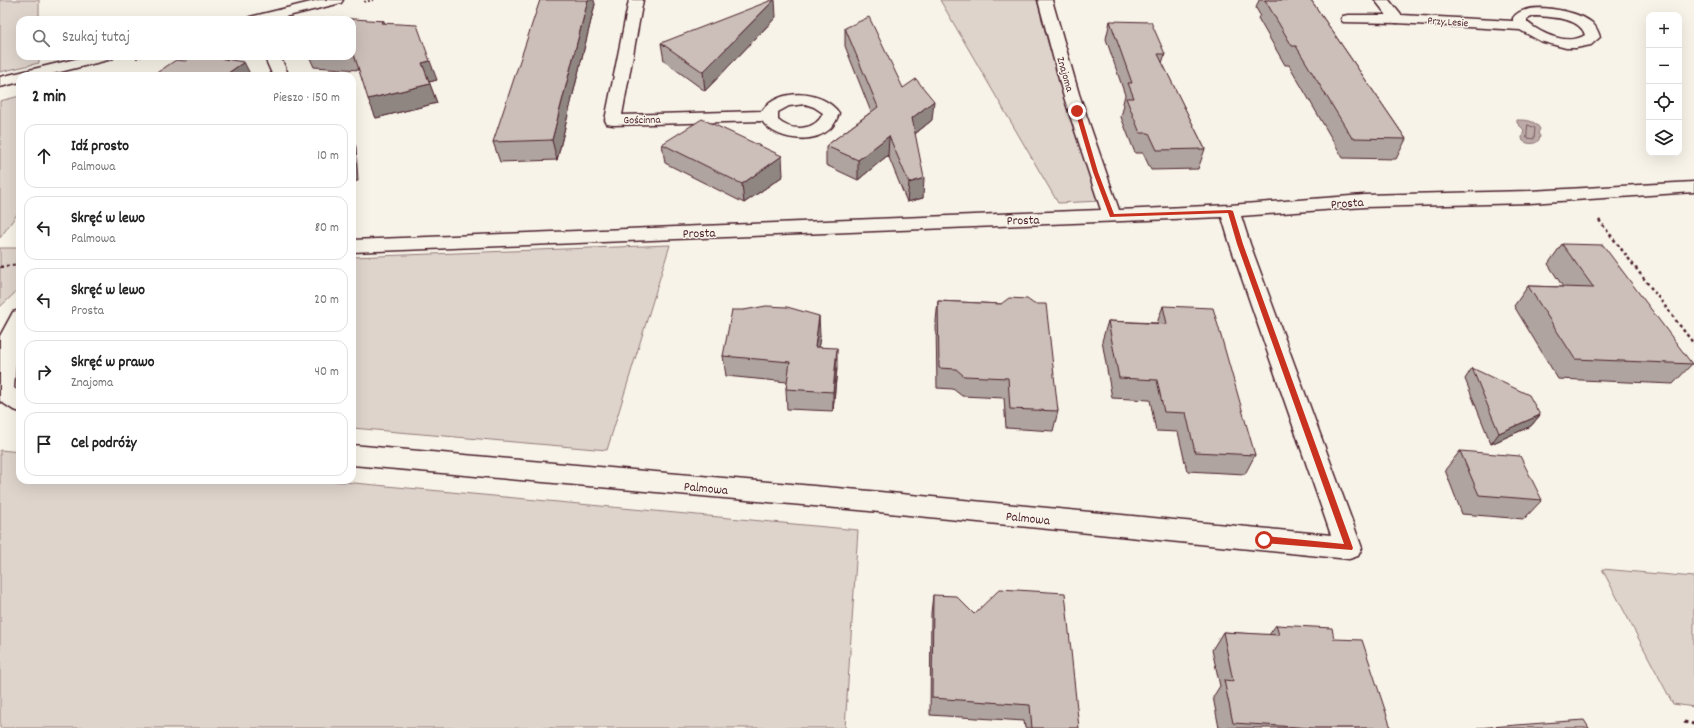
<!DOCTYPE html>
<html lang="pl">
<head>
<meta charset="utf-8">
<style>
	body { margin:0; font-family:Dekko,sans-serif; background:#f6f6f6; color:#222 }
	.controls { position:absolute; right:12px; top:12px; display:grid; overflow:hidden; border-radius:8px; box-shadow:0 4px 16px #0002 }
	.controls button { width:36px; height:36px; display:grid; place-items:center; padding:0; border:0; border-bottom:1px solid #e0e0e0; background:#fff; color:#222; font:20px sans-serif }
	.stop { position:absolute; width:12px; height:12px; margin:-9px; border:3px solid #c8321e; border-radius:50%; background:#fff }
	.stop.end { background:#c8321e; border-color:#fff; box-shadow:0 1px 4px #0008 }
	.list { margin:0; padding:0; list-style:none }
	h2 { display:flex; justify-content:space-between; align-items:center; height:52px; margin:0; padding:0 16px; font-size:17px }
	h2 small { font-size:13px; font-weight:400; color:#767676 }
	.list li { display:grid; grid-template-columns:26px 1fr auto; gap:12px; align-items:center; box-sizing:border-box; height:64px; margin:0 8px 8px; padding:0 8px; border:1px solid #e0e0e0; border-radius:12px }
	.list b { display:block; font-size:15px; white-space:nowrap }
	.list p { margin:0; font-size:13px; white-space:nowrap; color:#767676 }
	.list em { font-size:13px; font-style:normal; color:#767676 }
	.icon { flex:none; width:22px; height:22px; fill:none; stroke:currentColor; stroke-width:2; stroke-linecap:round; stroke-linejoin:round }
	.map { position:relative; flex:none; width:1694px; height:728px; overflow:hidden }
	.search { position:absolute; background:#fff; box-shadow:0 4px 16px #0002; left:16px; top:16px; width:340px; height:44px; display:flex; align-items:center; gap:10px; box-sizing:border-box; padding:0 14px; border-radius:12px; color:#767676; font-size:15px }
	.panel { position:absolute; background:#fff; box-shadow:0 4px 16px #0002; left:16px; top:72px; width:340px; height:412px; border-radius:12px }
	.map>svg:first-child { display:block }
	.green { fill:#ded4cc; stroke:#947a7c }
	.water { fill:#bcaaa7; stroke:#8e7275 }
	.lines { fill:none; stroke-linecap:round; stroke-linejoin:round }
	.shore { stroke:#78575d; stroke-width:1 }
	.lane-casing { stroke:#4a1f2b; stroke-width:3 }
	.street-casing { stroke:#4a1f2b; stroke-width:3 }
	.path-far2 { stroke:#4a1f2b; stroke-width:2; stroke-dasharray:2 2; stroke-linecap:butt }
	.path-far1 { stroke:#4a1f2b; stroke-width:2.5; stroke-dasharray:3 3; stroke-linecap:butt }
	.path { stroke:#4a1f2b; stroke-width:3; stroke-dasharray:3.5 3.5; stroke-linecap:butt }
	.lane { fill:#f7f3e8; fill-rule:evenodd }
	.street { fill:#f7f3e8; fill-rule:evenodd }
	.wall { fill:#afa49f; stroke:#4a1f2b }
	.shaded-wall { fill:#8f8682; stroke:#4a1f2b }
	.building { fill:#ccbfb9; stroke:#4a1f2b }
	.route { fill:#c8321e }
	.labels { text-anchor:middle; stroke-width:3; stroke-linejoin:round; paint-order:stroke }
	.far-street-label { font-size:11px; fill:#4a1f2b; stroke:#f7f3e8 }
	.street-label { font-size:13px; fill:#4a1f2b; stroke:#f7f3e8 }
</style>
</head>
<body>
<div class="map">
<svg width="1694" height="728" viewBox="0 0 1694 728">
	<rect width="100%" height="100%" fill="#f7f3e8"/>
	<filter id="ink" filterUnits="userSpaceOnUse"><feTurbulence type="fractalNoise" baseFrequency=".025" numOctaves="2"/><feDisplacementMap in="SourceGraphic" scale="8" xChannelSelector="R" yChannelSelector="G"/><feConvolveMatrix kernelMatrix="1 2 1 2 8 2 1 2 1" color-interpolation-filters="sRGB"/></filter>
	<g filter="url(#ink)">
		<path class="green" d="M0,0H39V20H20V56H39V63L0,72Z
			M940,0H1037L1048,43L1101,201L1058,203Z
			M20,96V210L0,238V101Z
			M670,245L607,450L352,428V257Z
			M0,248H20V288L0,307Z
			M0,450L20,452V480H322L858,530L845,728H0Z
			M1602,569L1694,577V707L1673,704Z"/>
		<path class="water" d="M1517,120C1526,120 1535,120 1540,129L1538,133L1540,136C1539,145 1529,145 1523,141L1522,138L1524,130L1517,123Z"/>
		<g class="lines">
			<path class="shore" d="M1528,125L1535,128L1534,139L1527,138Z"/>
			<g class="lane-casing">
				<path id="lane" d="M1348,15H1397L1402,16L1404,19L1402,22L1397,23L1343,22L1341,19L1343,16Z"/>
			</g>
			<g class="street-casing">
				<path id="street" d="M319,0H343L341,3L272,20H248L250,17Z
					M629,0H643L622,115L762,111C779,87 823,90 839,113C837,119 835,124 830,129C812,145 775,140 762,121L613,125L607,124L605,120ZM805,104L814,107L823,113C816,131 791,132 778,120V112L789,106Z
					M1038,0H1052L1079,94L1119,210L1230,205L1364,195L1530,191L1694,182V192L1530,203L1364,207L1241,216L1250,244L1362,548L1358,556L1349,559L859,510L352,465V445L859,490L1331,535L1230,244L1222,217L352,252V240L1101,210L1063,94Z
					M1375,0H1389L1401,15L1513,21V18C1525,0 1576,10 1591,22C1596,26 1598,31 1600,37L1591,45L1576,48H1566L1540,41L1520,30L1397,23L1392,22ZM1534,16C1549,17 1580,17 1585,35C1568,46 1541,34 1527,22V19Z
					M88,56H115L112,59L44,76H20V82L0,87V77Z
					M264,56H280L289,76H273Z
					M20,310V341L16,363L14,388L20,392V412L12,409L0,401V336L13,312Z"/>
			</g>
			<path class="path-far2" d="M364,2L373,0
				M136,58L143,56"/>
			<path class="path-far1" d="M1599,220L1694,344
				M0,267L20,264"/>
			<path class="path" d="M1684,722L1694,724"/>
			<use href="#lane" class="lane"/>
			<use href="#street" class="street"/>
		</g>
		<path class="wall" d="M1259,0H1311L1406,139L1396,159L1343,158L1289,65H1285L1258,18L1260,15L1256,8Z
			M595,4L557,160L500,162L493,142Z
			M776,17L705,91L664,61L661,43Z
			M352,20L384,21L385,23L437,80L429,82L437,103L376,118L359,70L314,67L309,56H352Z
			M1110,21L1165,54L1162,63L1205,149L1198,169L1151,170L1143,153H1135L1121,117L1124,105L1123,103L1125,95L1106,39Z
			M845,28L903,88L932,120L915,134L923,198L907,202L888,155L858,180L826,165V146L871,112L845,46Z
			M662,144L783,176L744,203L665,163Z
			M1562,244L1692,364L1673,384L1558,379L1514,306L1528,286L1563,287L1548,264Z
			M938,301L1001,304L1058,411L1053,431L1006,428L1004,398L962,396L953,389L937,388L936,321Z
			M1163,306L1255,455L1245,474L1187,471L1178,432L1156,431L1150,400L1112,398L1102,341L1108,321L1157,323Z
			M744,310L820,336L818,347L837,368L833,411L787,409L786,389L787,382L726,376L723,356Z
			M1472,368L1540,415L1531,426L1491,444L1465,379Z
			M1460,451L1542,500L1524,519L1462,514L1445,470Z
			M933,595L974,614L1079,728H1025L1024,721L930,715L931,613Z
			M1276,625L1334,639L1391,728H1219L1213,697L1220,686L1212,650L1223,632L1269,635Z"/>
		<path class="shaded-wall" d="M588,0H594L595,4L557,160L552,140Z
			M774,0H775L776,17L705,91L703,72Z
			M430,61L437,80L429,82L422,63Z
			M244,62L251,76H224Z
			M430,84L437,103L376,118L368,99Z
			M934,101L932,120L911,137L912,118Z
			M889,136L888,155L858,180V160Z
			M352,137L356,147L358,181L352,182Z
			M782,156L783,176L744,203L742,184Z
			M924,178L923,198L907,202L909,183Z
			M819,316L820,336L816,367L815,347Z
			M837,348V368L833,411V392Z
			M1540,415L1531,426L1491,444L1499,433Z"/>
		<path class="building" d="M540,0H588L552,140L493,142Z
			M772,0H774L703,72L661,43Z
			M1265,0H1311L1406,139L1352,138L1296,46H1292Z
			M869,17L903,88L916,79L934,101L912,118L924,178L909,183L889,136L858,160L826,146L878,107L845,28Z
			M339,18L384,21L381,23L417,25L430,61L422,63L430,84L368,99L353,51H352V20H337Z
			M1110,21L1151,22L1165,54H1158L1205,149L1157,150L1149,133H1140L1126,98H1134L1128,83H1132Z
			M192,56H205L244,62L224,76H152L176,60L185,61Z
			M702,119L782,156L742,184L662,144Z
			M1562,244L1603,245L1692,364L1575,359L1528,286L1594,288Z
			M1009,298L1027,299L1034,304H1046L1058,411L1010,409L1008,378L964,376L956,369L939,368L938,301L1001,304Z
			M766,306L787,307L819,316L815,347L837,348L833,392L786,389L790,362L723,356L732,310H744Z
			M1163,306L1213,308L1255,455L1195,452L1186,413L1164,412L1157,380L1119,378L1108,321L1167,324Z
			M1472,368L1529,395L1540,415L1499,433Z
			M1460,451L1520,456L1542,500L1479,495Z
			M1000,589L1065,593L1079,728H1032L1030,705L932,698L933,595L956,596L974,614Z
			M1276,625L1332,628L1334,639L1362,640L1391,728H1312L1233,723L1224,680L1233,681L1223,632L1279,635Z
			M1584,720L1589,728H1477Z"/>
	</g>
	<path class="route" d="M1077,109L1080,111L1098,172L1114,214L1230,210L1233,211L1243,244L1353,548L1352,550L1264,543L1260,540L1264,536L1344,544L1237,244L1228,213L1110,217L1093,172L1075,111Z"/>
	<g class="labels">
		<g class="far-street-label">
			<text transform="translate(1448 21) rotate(4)" y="4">Przy Lesie</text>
			<text transform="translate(1066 74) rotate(74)" y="4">Znajoma</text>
			<text transform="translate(642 119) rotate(-1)" y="4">Gościnna</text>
		</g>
		<g class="street-label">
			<text transform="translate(1347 202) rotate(-4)" y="5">Prosta</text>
			<text transform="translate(1023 219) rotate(-2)" y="5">Prosta</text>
			<text transform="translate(699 232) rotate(-2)" y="5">Prosta</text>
			<text transform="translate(706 487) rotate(5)" y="5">Palmowa</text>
			<text transform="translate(1028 517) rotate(6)" y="5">Palmowa</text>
		</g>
	</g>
</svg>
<div class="controls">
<button>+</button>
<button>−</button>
<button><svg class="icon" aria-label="locate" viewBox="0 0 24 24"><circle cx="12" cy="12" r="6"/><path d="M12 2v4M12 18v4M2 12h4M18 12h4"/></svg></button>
<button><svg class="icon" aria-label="layers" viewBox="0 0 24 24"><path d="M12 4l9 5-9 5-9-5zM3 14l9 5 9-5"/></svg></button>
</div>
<div class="stop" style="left:1264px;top:540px"></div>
<div class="stop end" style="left:1077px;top:111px"></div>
<div class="search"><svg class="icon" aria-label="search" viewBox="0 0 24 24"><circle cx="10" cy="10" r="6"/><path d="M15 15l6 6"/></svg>Szukaj tutaj</div>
<section class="panel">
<h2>2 min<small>Pieszo · 150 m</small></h2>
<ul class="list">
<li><svg class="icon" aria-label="ahead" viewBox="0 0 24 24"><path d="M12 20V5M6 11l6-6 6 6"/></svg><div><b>Idź prosto</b><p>Palmowa</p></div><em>10 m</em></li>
<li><svg class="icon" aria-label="left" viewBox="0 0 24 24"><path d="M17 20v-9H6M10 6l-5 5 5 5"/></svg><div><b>Skręć w lewo</b><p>Palmowa</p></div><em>80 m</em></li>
<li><svg class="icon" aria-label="left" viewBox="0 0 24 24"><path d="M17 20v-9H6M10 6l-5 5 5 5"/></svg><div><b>Skręć w lewo</b><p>Prosta</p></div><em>20 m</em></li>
<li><svg class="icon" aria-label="right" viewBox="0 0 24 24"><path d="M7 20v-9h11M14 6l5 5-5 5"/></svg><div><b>Skręć w prawo</b><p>Znajoma</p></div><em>40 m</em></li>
<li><svg class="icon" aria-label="arrive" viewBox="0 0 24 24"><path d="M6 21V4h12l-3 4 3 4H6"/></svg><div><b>Cel podróży</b></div></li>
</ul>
</section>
</div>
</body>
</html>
